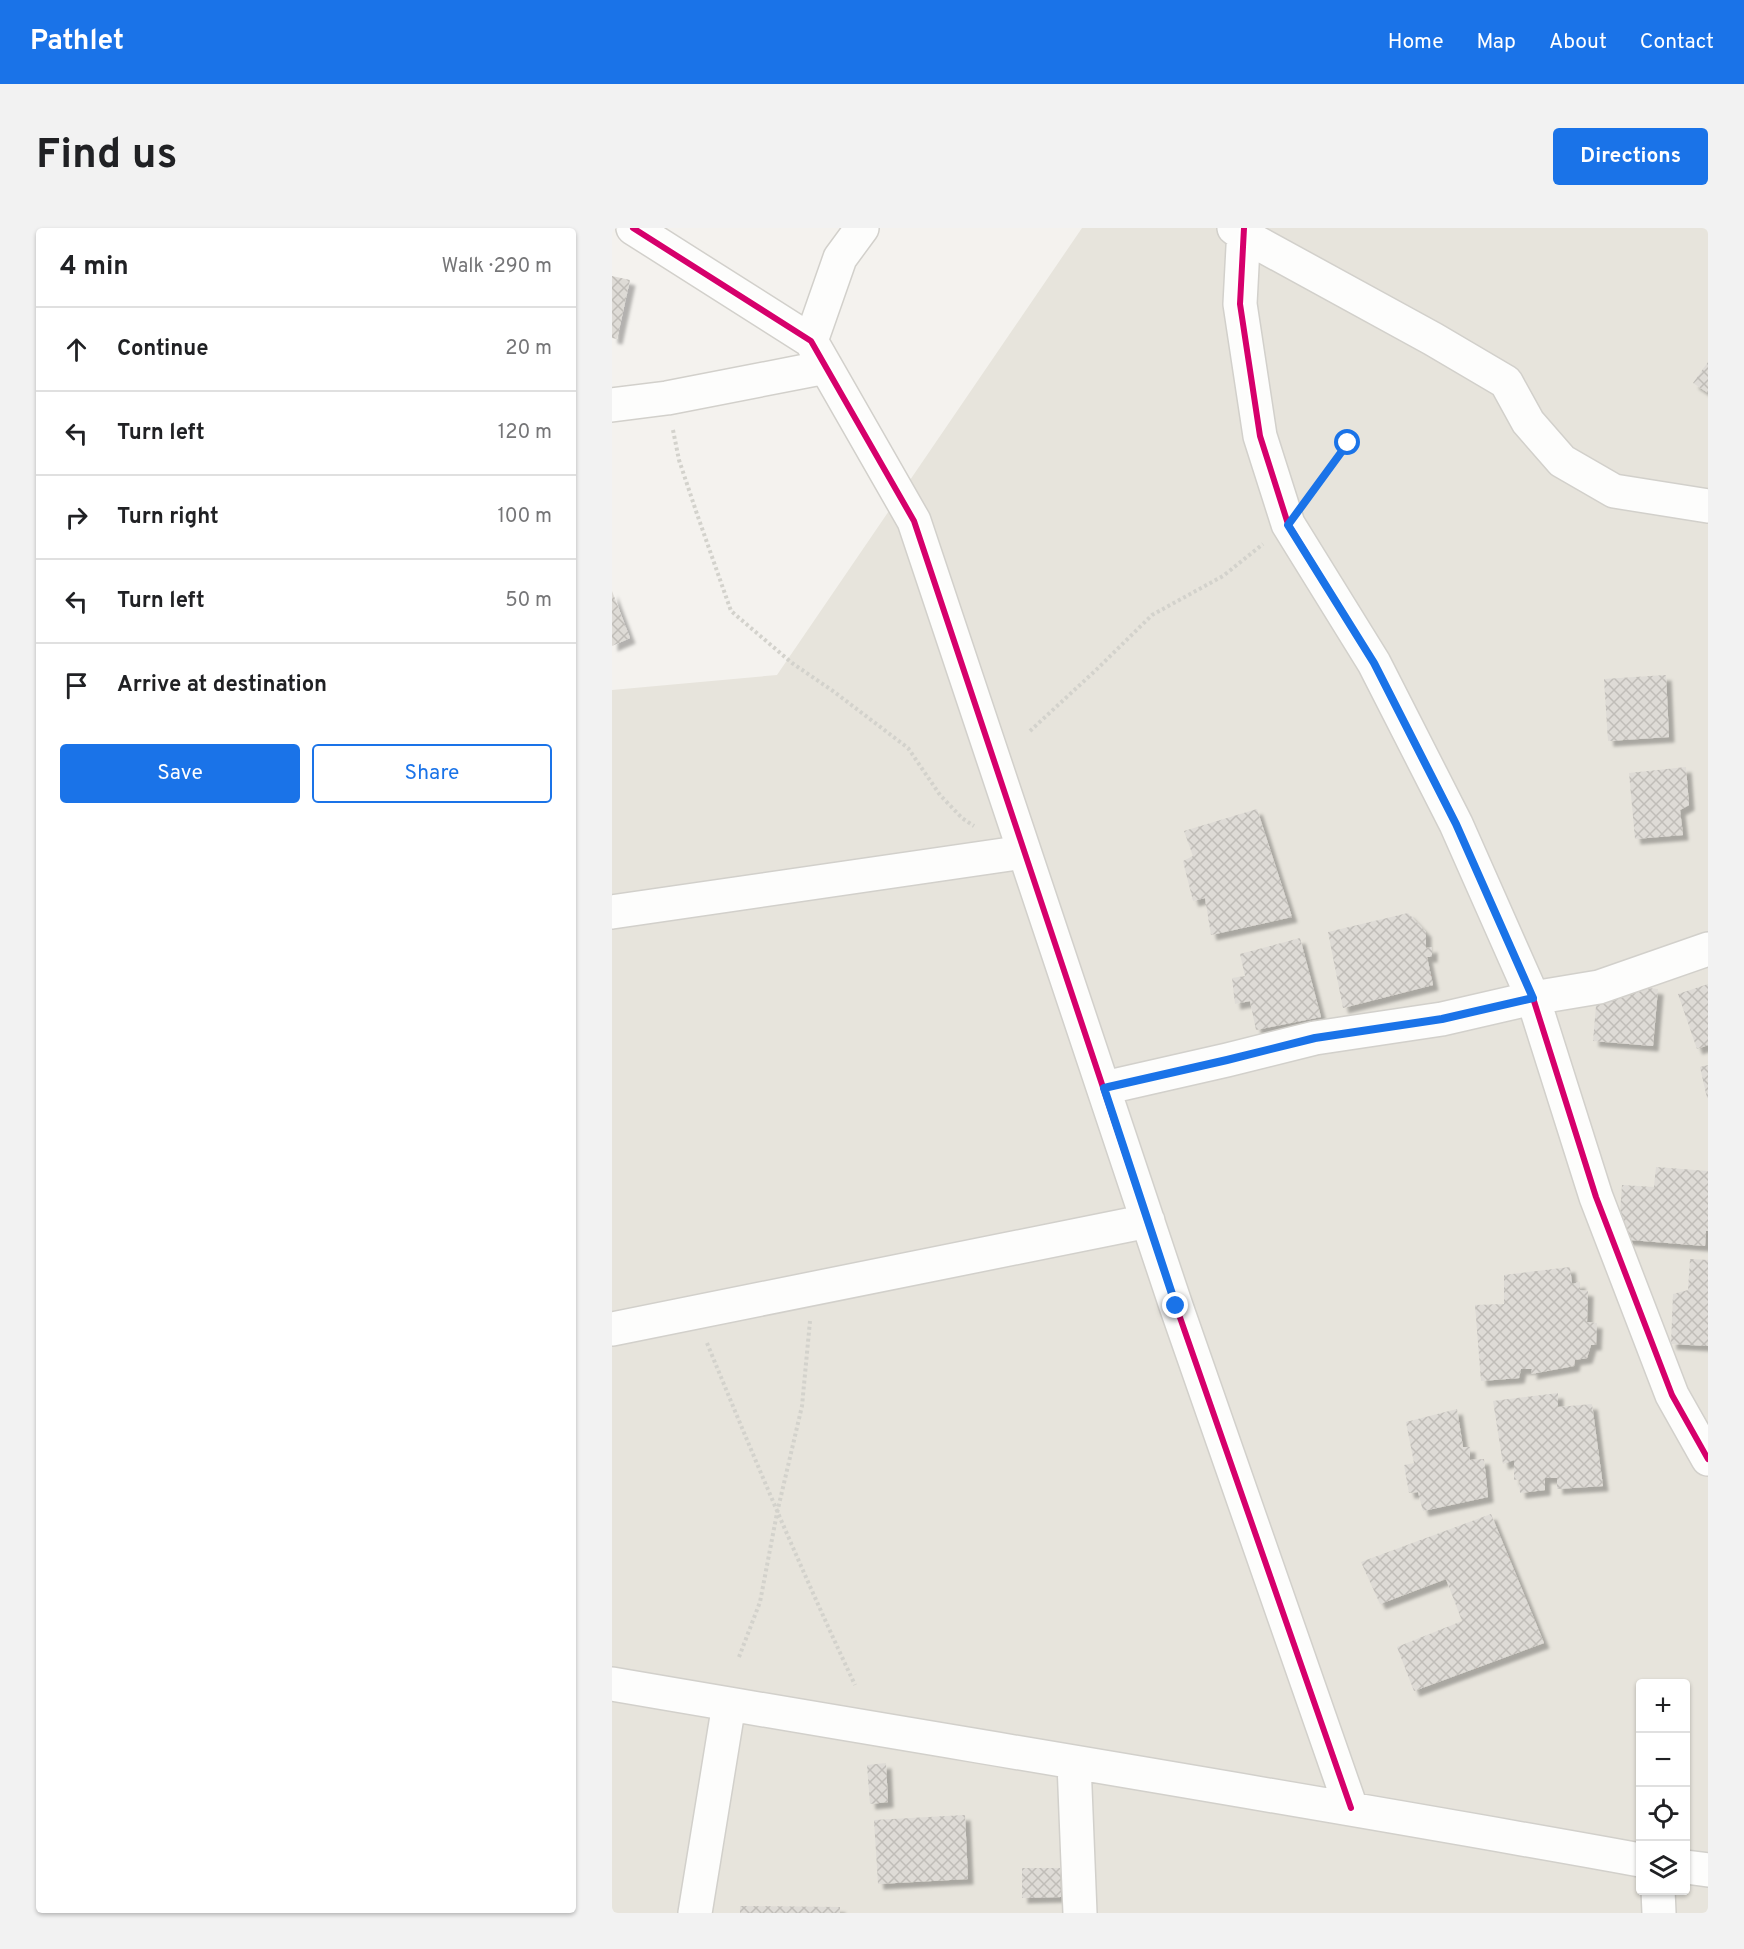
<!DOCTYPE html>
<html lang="en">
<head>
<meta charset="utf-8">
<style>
	body { margin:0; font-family:Overpass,sans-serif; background:#f2f2f2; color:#202124 }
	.controls { position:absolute; right:18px; bottom:18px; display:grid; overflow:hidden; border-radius:6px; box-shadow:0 2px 4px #0004 }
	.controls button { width:54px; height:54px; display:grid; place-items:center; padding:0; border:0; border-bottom:2px solid #e0e0e0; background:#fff; color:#202124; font:30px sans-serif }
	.stop { position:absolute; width:18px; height:18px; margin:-14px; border:4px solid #1a73e8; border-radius:50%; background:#fff }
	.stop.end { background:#1a73e8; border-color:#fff; box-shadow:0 2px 6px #0008 }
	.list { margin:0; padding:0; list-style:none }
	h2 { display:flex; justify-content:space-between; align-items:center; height:78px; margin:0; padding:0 24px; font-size:26px }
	h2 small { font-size:20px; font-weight:400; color:#757577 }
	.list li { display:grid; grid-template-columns:39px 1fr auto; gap:18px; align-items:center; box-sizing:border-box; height:84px; padding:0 24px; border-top:2px solid #e0e0e0 }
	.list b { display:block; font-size:22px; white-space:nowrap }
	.list em { font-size:20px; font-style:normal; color:#757577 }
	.actions { display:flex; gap:12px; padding:18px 24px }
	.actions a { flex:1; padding:14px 0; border:2px solid #1a73e8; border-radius:6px; text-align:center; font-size:21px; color:#1a73e8 }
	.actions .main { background:#1a73e8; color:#fff }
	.icon { flex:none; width:33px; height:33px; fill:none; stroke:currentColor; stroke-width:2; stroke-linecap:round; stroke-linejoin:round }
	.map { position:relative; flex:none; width:1096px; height:1685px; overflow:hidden; border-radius:6px }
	header { display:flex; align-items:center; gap:36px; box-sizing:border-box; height:84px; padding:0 30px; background:#1a73e8; color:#fff }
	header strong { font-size:28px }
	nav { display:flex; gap:33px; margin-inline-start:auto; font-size:21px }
	.intro { display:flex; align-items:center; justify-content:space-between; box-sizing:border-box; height:144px; padding:0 36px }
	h1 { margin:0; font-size:42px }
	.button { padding:15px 27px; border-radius:6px; background:#1a73e8; color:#fff; font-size:21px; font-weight:700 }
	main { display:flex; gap:36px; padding:0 36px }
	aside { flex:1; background:#fff; border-radius:6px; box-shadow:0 2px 4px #0004 }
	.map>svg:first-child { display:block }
	.residential { fill:#e7e4dc; fill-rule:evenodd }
	.building { fill:url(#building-cross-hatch); filter:url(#shadow) }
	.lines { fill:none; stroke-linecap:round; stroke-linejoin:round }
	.minor-casing { stroke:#d2d0cb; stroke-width:36 }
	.path { stroke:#d3d2cc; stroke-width:4; stroke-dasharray:3 3; stroke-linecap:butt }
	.minor { stroke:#fdfdfc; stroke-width:33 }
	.cycleway-casing { stroke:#fff; stroke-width:10 }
	.cycleway { stroke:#d6006c; stroke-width:6 }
	.route { stroke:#1a73e8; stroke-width:8 }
</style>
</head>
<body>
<header>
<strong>Pathlet</strong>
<nav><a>Home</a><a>Map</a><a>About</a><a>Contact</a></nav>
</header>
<div class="intro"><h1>Find us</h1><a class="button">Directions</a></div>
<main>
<aside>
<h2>4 min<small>Walk · 290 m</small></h2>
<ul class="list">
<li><svg class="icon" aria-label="ahead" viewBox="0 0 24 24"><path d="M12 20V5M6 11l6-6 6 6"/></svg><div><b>Continue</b></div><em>20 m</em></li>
<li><svg class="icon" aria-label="left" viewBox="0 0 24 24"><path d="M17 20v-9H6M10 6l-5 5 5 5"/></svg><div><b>Turn left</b></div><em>120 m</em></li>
<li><svg class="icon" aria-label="right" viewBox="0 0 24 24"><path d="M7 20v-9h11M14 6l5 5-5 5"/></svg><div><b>Turn right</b></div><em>100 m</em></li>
<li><svg class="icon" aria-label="left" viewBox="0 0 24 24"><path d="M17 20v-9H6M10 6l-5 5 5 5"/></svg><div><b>Turn left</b></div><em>50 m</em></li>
<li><svg class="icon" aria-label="arrive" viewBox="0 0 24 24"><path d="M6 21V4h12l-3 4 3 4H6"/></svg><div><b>Arrive at destination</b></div></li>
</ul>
<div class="actions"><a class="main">Save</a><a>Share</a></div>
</aside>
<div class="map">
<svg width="1096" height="1685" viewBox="0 0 1096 1685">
	<defs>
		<pattern id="building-cross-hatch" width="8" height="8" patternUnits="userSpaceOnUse" patternTransform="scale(1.5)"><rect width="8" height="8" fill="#dedbd6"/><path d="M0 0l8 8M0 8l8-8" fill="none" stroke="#c0bdb8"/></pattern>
		<filter id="shadow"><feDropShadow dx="5.5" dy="5.5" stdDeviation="1.5" flood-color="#0004"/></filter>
	</defs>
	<rect width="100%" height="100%" fill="#f4f2ee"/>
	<path class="residential" d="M470,0H1096V1685H0V462L165,447ZM1028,1456H1074V1662H1028Z"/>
	<path class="building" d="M0,48L18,52L5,111L0,110Z
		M1096,134V165L1081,155Z
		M0,363L18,410L0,418Z
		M1054,447L1057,509L996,513L992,451Z
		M1074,539L1077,577L1068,582L1071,607L1023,611L1017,545Z
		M645,581L680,689L599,707L593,670L581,673L571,633L581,628L572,603Z
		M796,685L814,704V720L820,719V729H815L821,757L731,780L716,704Z
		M688,710L709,789L644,802L638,773L623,776L620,750L633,748L628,726Z
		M986,755L1046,761L1041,818L981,813Z
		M1096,756V817L1085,821L1066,766Z
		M1096,837V870H1095L1088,839Z
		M1044,939L1096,943V1003H1094L1093,1018L1006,1011L1010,957L1042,959Z
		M1078,1031L1096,1032V1118L1059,1116L1061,1066L1076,1062Z
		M958,1039L960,1056L968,1054V1062L976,1063L975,1094L985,1095L984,1117H979L975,1130L963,1132L962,1138L919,1146L920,1141H909L907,1150L869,1153L863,1077L892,1076V1047Z
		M946,1165V1179L980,1176L991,1258L945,1261V1250H933V1262L908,1265L907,1251L902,1252V1232L891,1236L881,1173Z
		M845,1181L851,1219H858V1232L872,1231L876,1269L811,1283L806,1264L797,1265L792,1237L802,1235L794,1194Z
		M879,1286L932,1415L802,1463L785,1419L850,1393L834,1351L768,1376L749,1334Z
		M274,1535L276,1574L258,1576L255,1537Z
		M353,1587L356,1651L266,1656L262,1592Z
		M410,1640H448L449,1669L410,1670Z
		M128,1678L228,1679V1685H128Z"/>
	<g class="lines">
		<g class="minor-casing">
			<path id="minor" d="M21,0L199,113L302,293L564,1078L739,1580
				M622,0L631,7L821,111L894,154L916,194L950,233L1002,263L1096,278
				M632,0L628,76L648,208L676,296L762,435L844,596L921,770L984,969L1060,1167L1096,1231
				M199,113L228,30L250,0
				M0,177L55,170L214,139
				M0,684L412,624
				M492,860L615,832L703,810L830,791L921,770L987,759L1096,721
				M0,1101L536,993
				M0,1456C343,1515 686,1570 1028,1632
				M462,1535L468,1685
				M1074,1639L1096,1642
				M1046,1662L1047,1685
				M83,1685L117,1476"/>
		</g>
		<path class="path" d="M61,202L67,232L85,286L119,383L180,435L221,463L296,520L328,567L350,590L362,598
			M699,266L736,215
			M418,503L484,442L540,387L611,348L651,316
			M95,1115C142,1230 190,1344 243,1457
			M127,1429L148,1374L165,1285L190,1178L198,1093"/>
		<use href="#minor" class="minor"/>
		<g class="cycleway-casing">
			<path id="cycleway" d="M21,0L199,113L302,293L564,1078L739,1580
				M632,0L628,76L648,208L676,296L762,435L844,596L921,770L984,969L1060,1167L1096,1231"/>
		</g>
		<use href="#cycleway" class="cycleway"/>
	</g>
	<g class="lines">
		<path class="route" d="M564,1078L492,860L615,832L703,810L830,791L921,770L844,596L762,435L676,297L736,215"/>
	</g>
</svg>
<div class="controls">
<button>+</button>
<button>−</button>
<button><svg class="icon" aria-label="locate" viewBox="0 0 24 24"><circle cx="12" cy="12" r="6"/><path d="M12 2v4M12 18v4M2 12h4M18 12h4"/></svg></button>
<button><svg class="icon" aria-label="layers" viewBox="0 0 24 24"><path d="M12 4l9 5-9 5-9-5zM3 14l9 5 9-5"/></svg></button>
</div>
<div class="stop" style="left:736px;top:215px"></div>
<div class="stop end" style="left:564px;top:1078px"></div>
</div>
</main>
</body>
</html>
